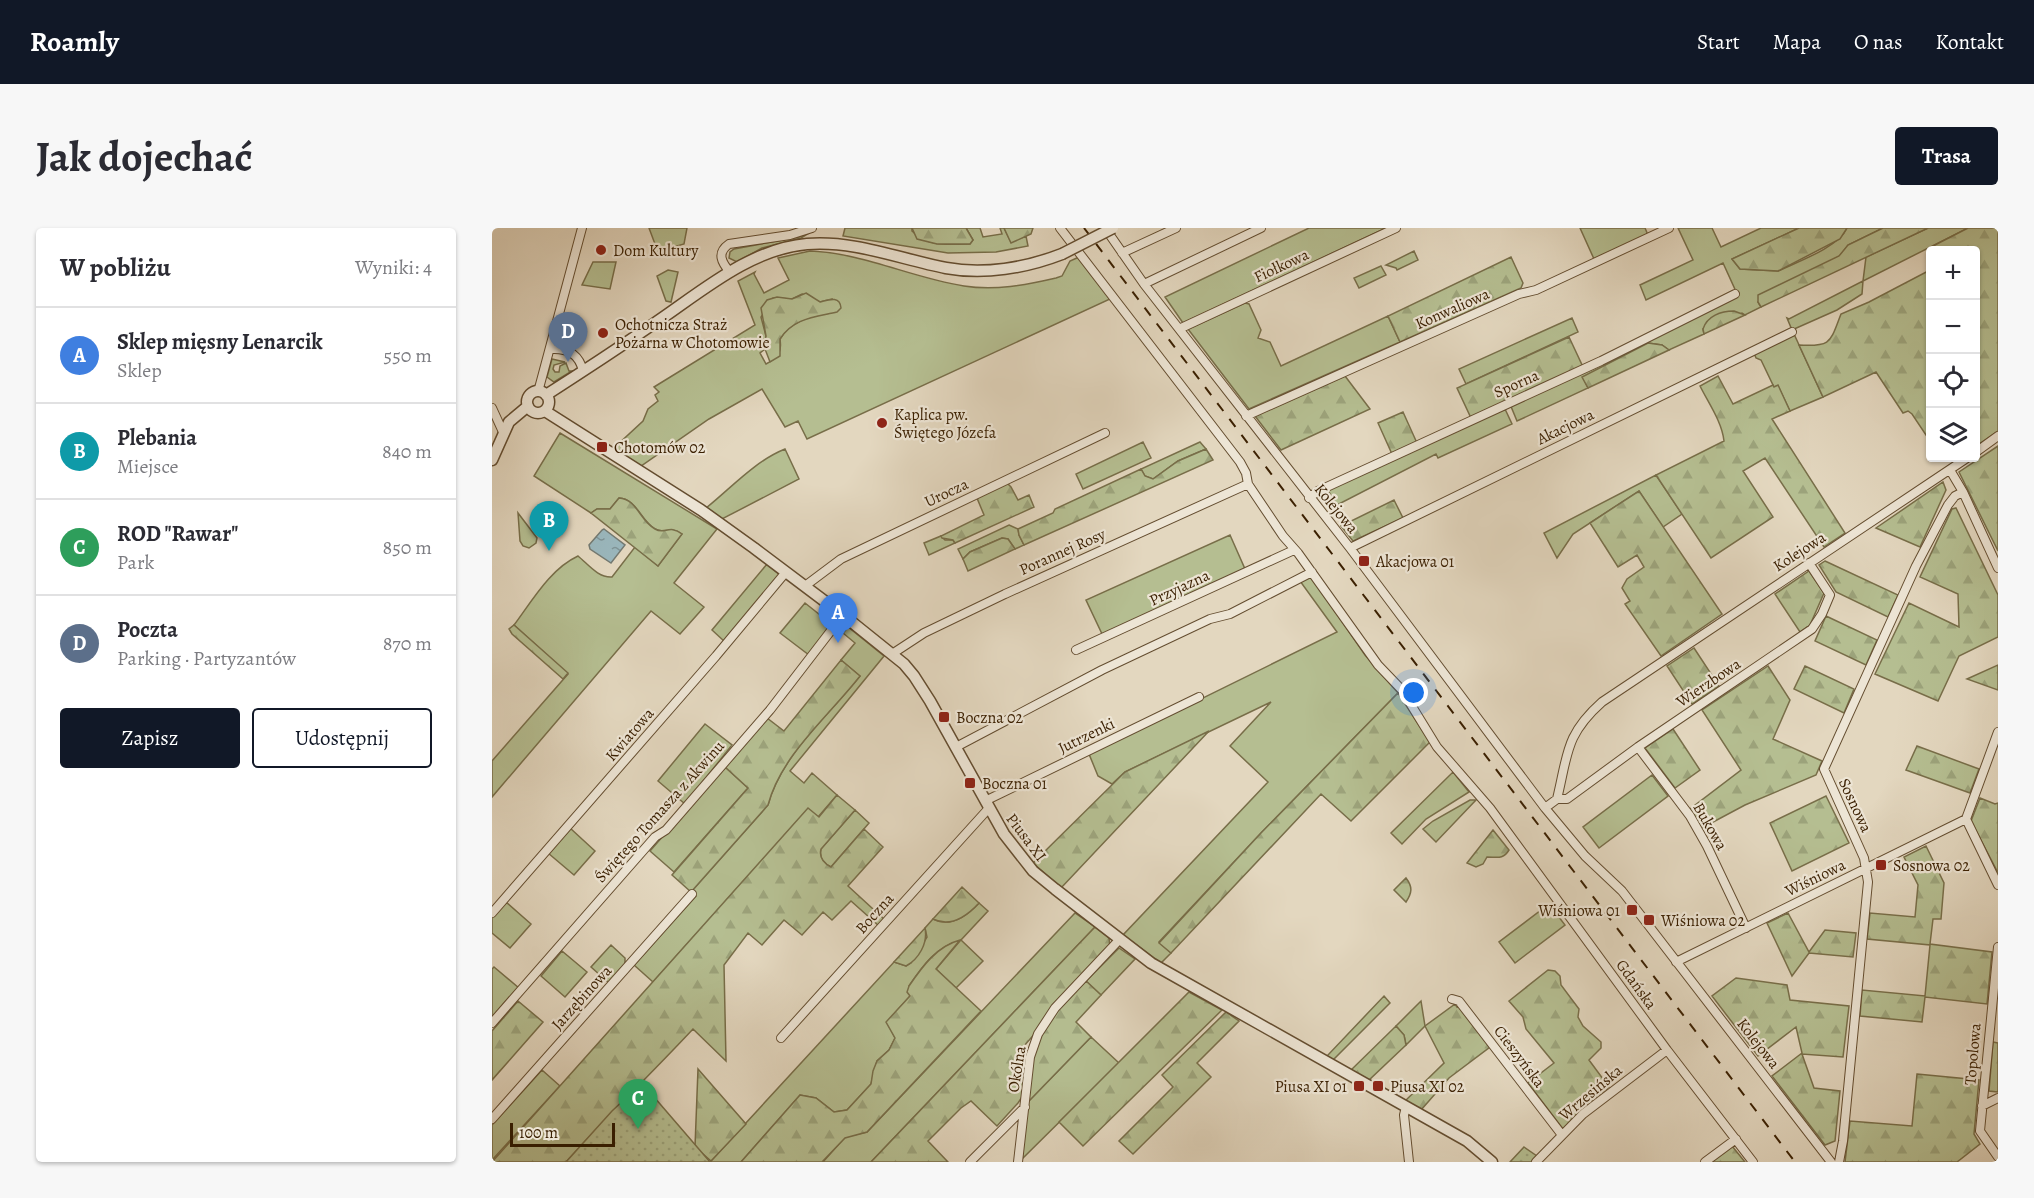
<!DOCTYPE html>
<html lang="pl">
<head>
<meta charset="utf-8">
<style>
	body { margin:0; font-family:Alegreya,serif; background:#f7f7f7; color:#2b2b33 }
	.controls { position:absolute; right:18px; top:18px; display:grid; overflow:hidden; border-radius:6px; box-shadow:0 2px 4px #0004 }
	.controls button { width:54px; height:54px; display:grid; place-items:center; padding:0; border:0; border-bottom:2px solid #e1e1e2; background:#fff; color:#2b2b33; font:30px sans-serif }
	.scale { position:absolute; left:18px; bottom:15px; width:105px; box-sizing:border-box; padding-left:6px; border:3px solid #3a1f01; border-top:0; font-size:16px; line-height:21px; white-space:nowrap; color:#3a1f01; -webkit-text-stroke:4px #ede5d5; paint-order:stroke }
	.you { position:absolute; left:922px; top:465px; width:21px; height:21px; margin:-15px; border:4px solid #fff; border-radius:50%; background:#1a73e8; box-shadow:0 0 0 9px #1a73e833 }
	.badge { display:grid; place-items:center; width:39px; height:39px; border-radius:50%; background:#111827; color:#fff; font-size:20px; font-weight:700 }
	.pin { position:absolute; translate:-50% -50px; filter:drop-shadow(0 2px 3px #0008) }
	.pin::after { content:''; position:absolute; top:32px; width:21px; height:18px; background:inherit; clip-path:polygon(0 0,100% 0,50% 100%) }
	.list { margin:0; padding:0; list-style:none }
	h2 { display:flex; justify-content:space-between; align-items:center; height:78px; margin:0; padding:0 24px; font-size:26px }
	h2 small { font-size:20px; font-weight:400; color:#7c7c81 }
	.list li { display:grid; grid-template-columns:39px 1fr auto; gap:18px; align-items:center; box-sizing:border-box; height:96px; padding:0 24px; border-top:2px solid #e1e1e2 }
	.list b { display:block; font-size:22px; white-space:nowrap }
	.list p { margin:0; font-size:20px; white-space:nowrap; color:#7c7c81 }
	.list em { font-size:20px; font-style:normal; color:#7c7c81 }
	.actions { display:flex; gap:12px; padding:18px 24px }
	.actions a { flex:1; padding:14px 0; border:2px solid #111827; border-radius:6px; text-align:center; font-size:21px; color:#111827 }
	.actions .main { background:#111827; color:#fff }
	.icon { flex:none; width:33px; height:33px; fill:none; stroke:currentColor; stroke-width:2; stroke-linecap:round; stroke-linejoin:round }
	.map { position:relative; flex:none; width:1506px; height:934px; overflow:hidden; border-radius:6px }
	header { display:flex; align-items:center; gap:36px; box-sizing:border-box; height:84px; padding:0 30px; background:#111827; color:#fff }
	header strong { font-size:28px }
	nav { display:flex; gap:33px; margin-inline-start:auto; font-size:21px }
	.intro { display:flex; align-items:center; justify-content:space-between; box-sizing:border-box; height:144px; padding:0 36px }
	h1 { margin:0; font-size:42px }
	.button { padding:15px 27px; border-radius:6px; background:#111827; color:#fff; font-size:21px; font-weight:700 }
	main { display:flex; gap:36px; padding:0 36px }
	aside { flex:1; background:#fff; border-radius:6px; box-shadow:0 2px 4px #0004 }
	.map>svg:first-child { display:block }
	.grass { fill:#b5be91; stroke:#786e49; stroke-width:1.5; fill-rule:evenodd }
	.forest { fill:url(#forest-firs); stroke:#786e49; stroke-width:1.5 }
	.park { fill:url(#park-dots); stroke:#786e49; stroke-width:1.5 }
	.water { fill:url(#water-ripples); stroke:#747a72; stroke-width:1.5 }
	.lines { fill:none; stroke-linecap:round; stroke-linejoin:round }
	.minor-casing { stroke:#644d30; stroke-width:10 }
	.tertiary-casing { stroke:#644d30; stroke-width:13 }
	.minor { stroke:#ede5d5; stroke-width:8 }
	.tertiary { stroke:#ede5d5; stroke-width:10 }
	.rail { stroke:#3a1f01; stroke-width:2; stroke-dasharray:10 10; stroke-linecap:butt }
	.tertiary-bridge-casing { stroke:#644d30; stroke-width:13; stroke-linecap:butt }
	.tertiary-bridge { stroke:#ede5d5; stroke-width:10 }
	.poi-dot { fill:#8f2418; stroke:#ede5d5; stroke-width:2 }
	.labels { text-anchor:middle; stroke-width:4.5; stroke-linejoin:round; paint-order:stroke }
	.poi-label { font-size:16px; fill:#3a1f01; stroke:#ede5d5; text-anchor:start }
	.street-label { font-size:16px; fill:#3a1f01; stroke:#ede5d5 }
</style>
</head>
<body>
<header>
<strong>Roamly</strong>
<nav><a>Start</a><a>Mapa</a><a>O nas</a><a>Kontakt</a></nav>
</header>
<div class="intro"><h1>Jak dojechać</h1><a class="button">Trasa</a></div>
<main>
<aside>
<h2>W pobliżu<small>Wyniki: 4</small></h2>
<ul class="list">
<li><span class="badge" style="background:#3f7fe0">A</span><div><b>Sklep mięsny Lenarcik</b><p>Sklep</p></div><em>550 m</em></li>
<li><span class="badge" style="background:#0f9aa8">B</span><div><b>Plebania</b><p>Miejsce</p></div><em>840 m</em></li>
<li><span class="badge" style="background:#2e9e5b">C</span><div><b>ROD &quot;Rawar&quot;</b><p>Park</p></div><em>850 m</em></li>
<li><span class="badge" style="background:#5c6f8a">D</span><div><b>Poczta</b><p>Parking · Partyzantów</p></div><em>870 m</em></li>
</ul>
<div class="actions"><a class="main">Zapisz</a><a>Udostępnij</a></div>
</aside>
<div class="map">
<svg width="1506" height="934" viewBox="0 0 1506 934">
	<defs>
		<pattern id="forest-firs" width="22" height="20" patternUnits="userSpaceOnUse" patternTransform="scale(1.5)"><rect width="22" height="20" fill="#b5be91"/><path d="M5 1l3.5 6h-7zM16 11l3.5 6h-7z" fill="#9ca37b"/></pattern>
		<pattern id="park-dots" width="8" height="8" patternUnits="userSpaceOnUse" patternTransform="scale(1.5)"><rect width="8" height="8" fill="#b5be91"/><path d="M2 2h.1M6 6h.1" fill="none" stroke="#9ca37b" stroke-width="1.8" stroke-linecap="round"/></pattern>
		<pattern id="water-ripples" width="26" height="14" patternUnits="userSpaceOnUse" patternTransform="scale(1.5)"><rect width="26" height="14" fill="#9ab7bd"/><path d="M2 4q2-2 4 0t4 0M15 11q2-2 4 0t4 0" fill="none" stroke="#7f9497"/></pattern>
	</defs>
	<rect width="100%" height="100%" fill="#e3d7bf"/>
	<filter id="stains"><feTurbulence type="fractalNoise" baseFrequency=".00333" numOctaves="4"/><feColorMatrix values="0 0 0 0 .2 0 0 0 0 .09 0 0 0 0 .02 0 0 0 .5 -.17"/></filter>
	<radialGradient id="worn" r=".72"><stop offset=".6" stop-color="#630" stop-opacity="0"/><stop offset="1" stop-color="#630" stop-opacity=".3"/></radialGradient>
	<path class="grass" d="M157,0H195L192,16L161,25L163,16Z
		M353,0H420V3C437,20 455,16 478,16L481,12L474,0H488L491,9L510,6L508,0H512L519,14L534,8L536,18L504,24L456,25L351,8Z
		M817,0H894L691,95L673,69Z
		M1088,0H1153L1156,7L1102,31Z
		M1186,0H1220L1229,19L1269,0H1307L1240,31L1248,41L1286,43C1305,34 1347,19 1355,0H1391L1356,17L1348,28L1266,74L1269,79L1253,87L1250,85L1211,101L1212,106L1177,122L1170,117L1156,115L1091,149L1096,160L1025,193L1018,176L1246,68L1231,35L1154,72L1148,57L1201,32Z
		M1436,0H1476L1371,53L1370,66L1345,82L1300,102L1295,90L1297,91L1371,53L1374,29Z
		M317,5L309,10L270,20L245,34L237,30L238,24L242,21L306,9Z
		M318,23C371,25 420,50 472,58C503,63 534,57 564,50L570,48L578,33L587,29L618,71L315,211L306,193L293,199L270,161L217,191L149,238L122,220L151,193L156,181L166,173L163,167L167,164L162,159L263,97L246,53L263,44L262,46L272,65L297,52L286,30ZM310,66L328,74L340,71L339,85C319,87 299,93 288,111C290,125 287,129 274,136L268,125L273,121L274,108L269,89L281,70L300,71Z
		M922,23L926,32L905,42L904,40L894,37Z
		M101,34H124L118,61L90,57Z
		M889,38L894,47L867,60L862,50Z
		M176,42L186,44L179,74L174,73L165,48Z
		M753,75L757,76L769,102L766,110L778,114L789,138L896,88L908,114L757,181L696,101Z
		M1080,90L1086,104L974,156L967,141Z
		M1302,106L1331,169L1298,183L1286,158L1282,159L1269,132L1264,130L1262,125Z
		M60,131L73,134L62,137L61,141L63,144H67L68,138L74,135L77,143H80L62,154L55,149Z
		M1013,181L1020,196L946,230L944,226L845,277L835,261Z
		M68,205L225,301L182,355L212,379L188,406L159,383L0,569V533L76,446L22,397C40,373 58,341 86,328C96,336 106,350 120,349L143,319L166,338L190,306C178,297 173,307 163,301C148,292 145,271 127,270L118,281H105L99,285L42,248Z
		M651,214L659,230L591,261L584,246Z
		M708,214L714,221L686,233L661,251L653,248L649,241Z
		M293,221L307,251L230,291L214,280C239,260 263,233 293,221Z
		M1164,247L1190,286L1171,299L1147,263L1081,306L1065,330L1052,305Z
		M26,285L45,310L44,315L37,320L31,318L28,313Z
		M517,297L526,301L527,307L532,317L523,321L516,311L510,310L478,324L471,331L466,321Z
		M738,307L753,341L611,408L594,372Z
		M449,308L453,312H461L463,315L437,327L432,315Z
		M275,336L288,347L233,414L220,402Z
		M818,347L873,427L906,465L769,605L667,714L679,725L669,735L631,707L776,554L738,518L779,474L633,544L620,556L606,548L597,526L845,404L808,353Z
		M313,375L338,395L339,399L317,427L288,405Z
		M356,399L392,428L298,543L312,555L320,545L345,567L326,589L316,581L161,754L142,737L204,668L199,664L276,577C290,526 336,488 368,448L349,432L363,415L351,405Z
		M213,496L240,517L193,576L166,553Z
		M232,538L256,560L182,644L158,623Z
		M961,544L977,564L934,591L910,616L899,605Z
		M1160,547L1176,568L1107,620L1091,599Z
		M978,572H984L944,614L931,601L941,593Z
		M363,582L377,595L339,639C331,635 327,629 329,621Z
		M78,600L103,623L82,647L56,625Z
		M14,674L39,696L18,720L0,705V689Z
		M487,675L496,683L469,712L491,733L464,760L444,741L468,713C444,718 430,739 417,758L418,768L395,794L403,810L397,822L385,833L379,856L355,882L342,884L324,870L308,867L249,934H218L402,734L414,738L419,735L435,709L433,700L441,691C458,700 475,688 487,675Z
		M1057,676L1073,697L1023,735L1007,714Z
		M583,685L603,699L379,934H331L353,909L375,904Z
		M119,717L133,730V738L117,755L99,739Z
		M627,720L643,731L609,767L594,753Z
		M70,723L95,744L73,769L49,748Z
		M2,739L27,760L0,791V741Z
		M892,768L898,775L841,832L835,828Z
		M929,773L933,798L914,817L912,807L904,798Z
		M599,809L627,835L530,931L536,874Z
		M50,842L68,858L0,932V897Z"/>
	<path class="forest" d="M420,0H474L481,12L478,16H445L425,11Z
		M512,0H541L539,6L519,15Z
		M1307,0H1355L1348,11L1286,43L1248,41L1240,31Z
		M1391,0H1436L1269,79L1266,74V67L1347,28L1356,17Z
		M1476,0H1506V203L1484,218V22H1441V18Z
		M1019,29L1031,55L1029,60L908,114L896,88Z
		M1438,42V213L1420,186L1416,183L1411,185L1384,144L1331,169L1307,117C1340,119 1338,114 1349,86L1377,74Z
		M314,65L328,74C336,72 348,67 349,80L345,84C324,89 301,90 288,111V128L278,134L273,121L274,108L269,80L275,72L285,69L300,71Z
		M1242,83L1253,87L1212,106L1211,101C1215,88 1229,83 1242,83Z
		M1077,109L1091,139L979,190L965,160Z
		M1156,115L1170,117L1177,122L1096,160L1090,149Z
		M853,148L878,181L789,222L763,188Z
		M1226,148L1241,176L1281,157L1282,159L1286,157L1298,183L1280,191L1353,305L1332,319L1273,230L1251,243L1281,289L1219,330L1164,247L1232,213C1230,194 1217,176 1208,158Z
		M911,184L925,215L900,226L886,195Z
		M1506,218V323L1467,244Z
		M714,221L721,232L532,317L527,307L526,301L561,285L563,281L649,241L653,248L661,251L686,233Z
		M1451,254L1454,262L1428,319L1384,300Z
		M515,255L519,259L526,272L537,267L542,279L463,315L461,312L450,310L449,308L492,287L485,270Z
		M1147,263L1230,386L1169,428L1133,376L1138,373L1130,360L1135,351L1152,339L1145,327L1126,339L1098,295Z
		M127,270C145,271 148,293 163,301C173,307 177,296 190,306L166,338L99,285L105,281H118Z
		M902,272L911,290L861,313L849,298Z
		M1464,280L1506,367V409L1467,428L1446,473L1383,446L1417,375L1467,399L1466,366L1428,349L1460,281Z
		M510,310L516,311L523,321L476,343L471,331L478,324Z
		M1333,333L1406,367L1396,389L1344,364L1327,337Z
		M1317,343L1332,365L1318,397L1308,404L1283,366Z
		M1334,388L1385,412L1374,437L1323,413Z
		M22,397L76,445L71,451L20,406L17,401Z
		M1202,420L1227,458L1200,476L1175,438Z
		M349,432L368,448C337,488 289,527 276,577L199,664L180,647L256,560L232,538L275,490L292,503Z
		M1506,437V462L1475,451Z
		M1276,438L1298,472L1281,511L1330,533L1324,547L1253,577L1210,600L1198,581L1249,542L1210,482Z
		M1313,438L1362,461L1352,485L1302,461Z
		M906,465L938,514L859,593L829,566L679,725L667,715L769,605Z
		M1181,501L1208,542L1183,560L1153,520Z
		M717,503L569,660L541,635L633,544Z
		M1425,518L1487,541L1478,565L1414,542Z
		M345,567L363,582L329,621C327,629 331,635 339,639L372,601L391,619L356,658L393,692L387,698L359,673L340,692L331,684L310,707L292,692L270,717L256,705L232,737L234,833L201,801C159,846 115,888 74,934H0L316,580L327,589Z
		M1334,568L1357,615L1300,643L1278,595Z
		M1488,570L1503,576L1506,575V645L1479,593Z
		M1001,602L1017,622C1011,632 1005,629 995,629L991,636L984,639L975,635Z
		M1434,618L1452,655L1449,691H1441L1438,716L1500,724L1495,776L1433,769L1430,794L1368,788L1370,762L1433,768L1438,717L1375,711L1378,685L1423,689L1426,657L1412,629Z
		M914,650C921,659 920,665 914,674L902,662Z
		M470,659L487,675C475,688 459,700 441,691Z
		M1296,685L1317,724L1333,702L1364,705L1361,729L1317,725L1300,748L1275,695Z
		M603,699L617,710L618,719L532,818V866L526,875L505,898L479,873L469,880L436,913L456,934H379Z
		M433,700C436,715 427,731 414,738L402,734Z
		M468,712L444,741L489,783L375,904L353,910L330,934H249L308,867L324,870L342,884L355,882L379,856L381,843L385,833L397,822L403,810L394,794L418,768L415,764L417,758C430,739 445,718 468,712Z
		M1056,742L1063,743L1068,748L1069,757L1087,781L1086,789L1091,798L1109,814V820L1097,832L1117,859L1091,880L1071,901L1036,855L1062,835L1034,801L1031,789L1017,773Z
		M1244,750L1295,757L1298,772L1357,778L1351,829L1310,826L1322,860L1348,863L1343,913L1333,917L1280,848L1310,825L1304,799L1266,828L1220,768Z
		M594,753L609,767L584,794L599,809L536,874C539,846 540,815 558,792C568,778 582,765 594,753Z
		M697,764L730,782L591,918L567,894Z
		M26,773L51,794L0,852V803Z
		M963,776L965,779L966,778L998,819L957,850L929,882L913,873L952,835L933,798Z
		M734,784L747,793L705,835L719,849L641,926L627,913L681,859L670,847Z
		M904,798L912,807L914,817L877,852L859,842Z
		M1501,814L1506,815V864L1497,863Z
		M206,841L254,896L219,933L203,919Z
		M1425,846L1487,852L1482,906L1488,916L1465,934H1353L1358,893L1420,898Z
		M1240,918L1253,934H1219Z"/>
	<path class="park" d="M150,855L218,934H74L120,883Z
		M1032,919L1045,928L1039,934H1018Z"/>
	<path class="water" d="M112,301L133,317L119,335L98,321L97,317L110,302Z"/>
	<g class="lines">
		<g class="minor-casing">
			<path id="minor" d="M568,0L748,234L754,245L756,256L791,308L806,325L886,437L910,462L945,519L998,580L1175,822L1261,934
				M613,0L652,56L858,320L1053,580L1093,628L1130,663L1339,934
				M630,25L684,0
				M238,44C230,35 224,25 237,16L298,7L320,0
				M652,56L769,0
				M687,101L904,0
				M59,121C76,120 87,126 91,143
				M46,164L90,0
				M0,180L11,204
				M754,188L1027,66L1044,62L1177,0
				M1484,224L1506,208
				M1458,242L1471,264L1506,340
				M817,270L826,263L1109,133L1243,66
				M858,320L1300,104
				M313,358L349,331L613,205
				M584,422L802,322
				M400,426L432,405L513,366L756,256
				M1506,504L1474,591L1506,657
				M464,519L610,442L718,391L738,386L820,344
				M1146,519L1198,588L1215,618L1254,700
				M1065,571H1075L1146,519L1320,401L1330,386L1338,367L1317,335
				M493,573L707,469
				M1053,580L1065,571C1076,526 1073,507 1110,474L1475,230
				M0,685L224,428L294,344
				M1506,719L1488,903L1506,929
				M1184,734L1474,591
				M960,771L967,773L1070,907
				M0,795L163,609L174,602L278,482L351,387
				M289,810L497,580
				M1490,878L1506,870
				M914,879L912,887L917,934
				M0,891L200,666
				M478,934L533,879
				M526,934L538,829L546,806L563,780L628,711
				M1044,934L1091,886L1175,822
				M1213,934L1244,911
				M1347,934L1351,913L1376,654L1372,630L1332,541L1424,338L1456,277L1463,268L1471,264"/>
		</g>
		<g class="tertiary-casing">
			<path id="tertiary" d="M35 174a11 11 0 1 1 22 0a11 11 0 1 1-22 0Z
				M54,167C90,144 125,121 160,97C208,65 257,21 315,16C362,12 408,31 454,40C492,47 534,40 570,26
				M53,183L209,282L262,320L351,387L412,436L422,448L438,473L512,606L541,643L563,661L659,735L975,913L1000,934
				M0,232L17,194L36,178"/>
		</g>
		<use href="#minor" class="minor"/>
		<use href="#tertiary" class="tertiary"/>
		<path class="rail" d="M592,0L1303,934"/>
		<g class="tertiary-bridge-casing">
			<path id="tertiary-bridge" d="M570,26L621,0"/>
		</g>
		<use href="#tertiary-bridge" class="tertiary-bridge"/>
	</g>
	<g class="poi-dot">
		<circle cx="109" cy="22" r="6"/>
		<circle cx="111" cy="105" r="6"/>
		<circle cx="390" cy="195" r="6"/>
		<rect x="104" y="213" width="12" height="12" rx="3"/>
		<rect x="866" y="327" width="12" height="12" rx="3"/>
		<rect x="446" y="483" width="12" height="12" rx="3"/>
		<rect x="472" y="549" width="12" height="12" rx="3"/>
		<rect x="1383" y="631" width="12" height="12" rx="3"/>
		<rect x="1134" y="676" width="12" height="12" rx="3"/>
		<rect x="1151" y="686" width="12" height="12" rx="3"/>
		<rect x="861" y="852" width="12" height="12" rx="3"/>
		<rect x="880" y="852" width="12" height="12" rx="3"/>
	</g>
	<g class="labels">
		<g class="poi-label">
			<text x="121" y="28">Dom Kultury</text>
			<text x="123" y="102">Ochotnicza Straż<tspan x="123" dy="18">Pożarna w Chotomowie</tspan></text>
			<text x="402" y="192">Kaplica pw.<tspan x="402" dy="18">Świętego Józefa</tspan></text>
			<text x="122" y="225">Chotomów 02</text>
			<text x="884" y="339">Akacjowa 01</text>
			<text x="464" y="495">Boczna 02</text>
			<text x="490" y="561">Boczna 01</text>
			<text x="1401" y="643">Sosnowa 02</text>
			<text x="1128" y="688" text-anchor="end">Wiśniowa 01</text>
			<text x="1169" y="698">Wiśniowa 02</text>
			<text x="855" y="864" text-anchor="end">Piusa XI 01</text>
			<text x="898" y="864">Piusa XI 02</text>
		</g>
		<g class="street-label">
			<text transform="translate(789 37) rotate(-25)" y="6">Fiołkowa</text>
			<text transform="translate(960 80) rotate(-24)" y="6">Konwaliowa</text>
			<text transform="translate(1024 155) rotate(-24)" y="6">Sporna</text>
			<text transform="translate(1073 198) rotate(-26)" y="6">Akacjowa</text>
			<text transform="translate(454 264) rotate(-25)" y="6">Urocza</text>
			<text transform="translate(845 280) rotate(51)" y="6">Kolejowa</text>
			<text transform="translate(570 323) rotate(-24)" y="6">Porannej Rosy</text>
			<text transform="translate(1307 323) rotate(-33)" y="6">Kolejowa</text>
			<text transform="translate(687 359) rotate(-25)" y="6">Przyjazna</text>
			<text transform="translate(1216 454) rotate(-34)" y="6">Wierzbowa</text>
			<text transform="translate(137 506) rotate(-49)" y="6">Kwiatowa</text>
			<text transform="translate(594 507) rotate(-26)" y="6">Jutrzenki</text>
			<text transform="translate(1364 577) rotate(65)" y="6">Sosnowa</text>
			<text transform="translate(167 583) rotate(-48)" y="6">Świętego Tomasza z Akwinu</text>
			<text transform="translate(1219 598) rotate(60)" y="6">Bukowa</text>
			<text transform="translate(535 609) rotate(53)" y="6">Piusa XI</text>
			<text transform="translate(1323 649) rotate(-26)" y="6">Wiśniowa</text>
			<text transform="translate(382 685) rotate(-48)" y="6">Boczna</text>
			<text transform="translate(1145 756) rotate(54)" y="6">Gdańska</text>
			<text transform="translate(89 769) rotate(-48)" y="6">Jarzębinowa</text>
			<text transform="translate(1267 815) rotate(52)" y="6">Kolejowa</text>
			<text transform="translate(1480 826) rotate(-85)" y="6">Topolowa</text>
			<text transform="translate(1028 828) rotate(53)" y="6">Cieszyńska</text>
			<text transform="translate(524 841) rotate(-81)" y="6">Okólna</text>
			<text transform="translate(1098 864) rotate(-40)" y="6">Wrzesińska</text>
		</g>
	</g>
	<rect width="100%" height="100%" filter="url(#stains)"/>
	<rect width="100%" height="100%" fill="url(#worn)"/>
</svg>
<div class="controls">
<button>+</button>
<button>−</button>
<button><svg class="icon" aria-label="locate" viewBox="0 0 24 24"><circle cx="12" cy="12" r="6"/><path d="M12 2v4M12 18v4M2 12h4M18 12h4"/></svg></button>
<button><svg class="icon" aria-label="layers" viewBox="0 0 24 24"><path d="M12 4l9 5-9 5-9-5zM3 14l9 5 9-5"/></svg></button>
</div>
<div class="scale">100 m</div>
<div class="you"></div>
<div class="pin badge" style="left:346px;top:415px;background:#3f7fe0">A</div>
<div class="pin badge" style="left:57px;top:323px;background:#0f9aa8">B</div>
<div class="pin badge" style="left:146px;top:901px;background:#2e9e5b">C</div>
<div class="pin badge" style="left:76px;top:134px;background:#5c6f8a">D</div>
</div>
</main>
</body>
</html>
